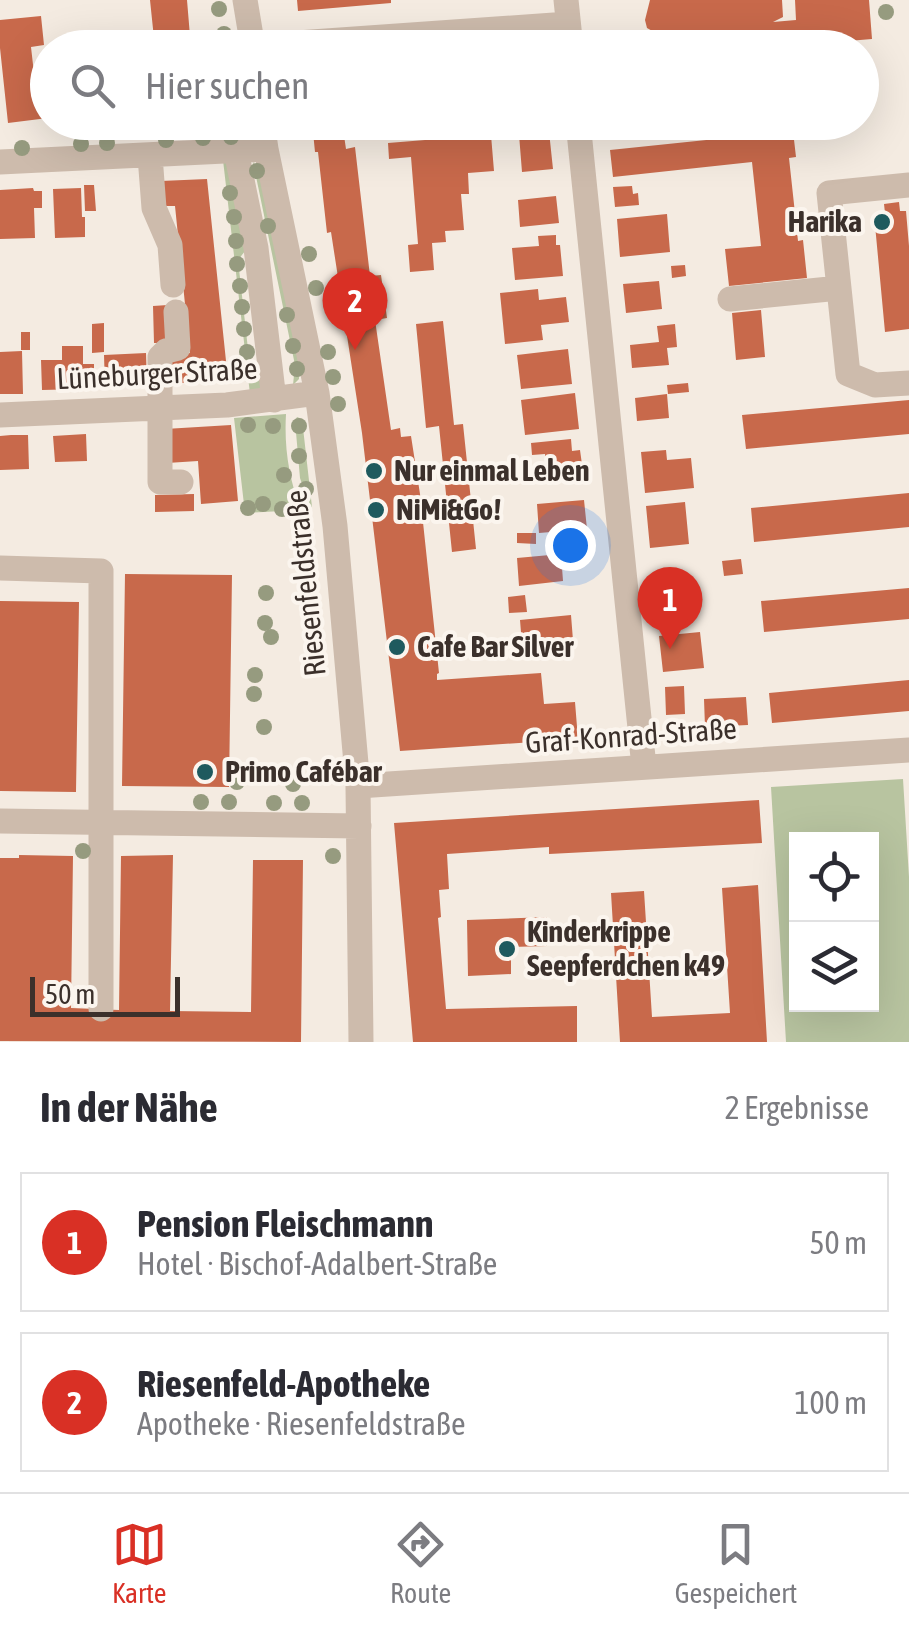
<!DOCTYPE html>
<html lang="de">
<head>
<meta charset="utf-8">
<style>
	body { margin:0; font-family:"Asap Condensed",sans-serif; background:#f7f7f7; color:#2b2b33 }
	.controls { position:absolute; right:30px; bottom:30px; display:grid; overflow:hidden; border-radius:0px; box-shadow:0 10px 40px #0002 }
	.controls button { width:90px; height:90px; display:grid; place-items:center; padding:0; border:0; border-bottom:2px solid #e1e1e2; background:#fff; color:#2b2b33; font:50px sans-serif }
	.scale { position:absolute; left:30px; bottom:25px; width:150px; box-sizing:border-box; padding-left:10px; border:5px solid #3b302b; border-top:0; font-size:28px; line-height:35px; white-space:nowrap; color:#3b302b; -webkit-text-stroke:8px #fbf5ee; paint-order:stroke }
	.you { position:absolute; left:570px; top:545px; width:35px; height:35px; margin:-25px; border:8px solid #fff; border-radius:50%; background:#1a73e8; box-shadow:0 0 0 15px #1a73e833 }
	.badge { display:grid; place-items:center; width:65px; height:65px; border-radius:50%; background:#d93025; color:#fff; font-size:32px; font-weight:700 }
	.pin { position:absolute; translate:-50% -82px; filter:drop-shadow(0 2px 5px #0008) }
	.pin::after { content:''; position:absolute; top:52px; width:35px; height:30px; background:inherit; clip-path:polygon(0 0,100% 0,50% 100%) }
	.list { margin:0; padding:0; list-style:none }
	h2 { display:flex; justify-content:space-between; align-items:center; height:130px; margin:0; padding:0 40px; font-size:42px }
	h2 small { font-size:32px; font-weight:400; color:#7c7c81 }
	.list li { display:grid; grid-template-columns:65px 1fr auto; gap:30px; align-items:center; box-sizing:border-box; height:140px; margin:0 20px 20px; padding:0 20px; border:2px solid #e1e1e2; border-radius:0px }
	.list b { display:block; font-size:38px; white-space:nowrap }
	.list p { margin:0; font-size:32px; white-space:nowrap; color:#7c7c81 }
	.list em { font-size:32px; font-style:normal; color:#7c7c81 }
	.icon { flex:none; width:55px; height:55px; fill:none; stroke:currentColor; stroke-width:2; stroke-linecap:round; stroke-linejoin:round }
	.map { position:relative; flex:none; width:909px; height:1042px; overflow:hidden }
	.search { position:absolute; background:#fff; box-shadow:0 10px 40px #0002; left:30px; right:30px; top:30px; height:110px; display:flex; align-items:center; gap:25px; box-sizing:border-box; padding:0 35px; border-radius:55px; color:#7c7c81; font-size:38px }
	.sheet { height:450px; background:#fff }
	nav { display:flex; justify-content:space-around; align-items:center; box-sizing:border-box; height:140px; border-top:2px solid #e1e1e2; background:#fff; font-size:28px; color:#7c7c81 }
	nav a { display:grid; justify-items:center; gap:5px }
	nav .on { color:#d93025 }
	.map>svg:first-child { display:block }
	.green { fill:#b8c4a0; fill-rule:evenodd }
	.building { fill:#c8694b }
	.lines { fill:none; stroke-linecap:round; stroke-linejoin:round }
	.minor { stroke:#cdbbac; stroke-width:25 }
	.tree { fill:#969b7f }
	.poi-dot { fill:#1f5a5e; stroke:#fbf5ee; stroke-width:4 }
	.labels { text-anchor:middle; stroke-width:8; stroke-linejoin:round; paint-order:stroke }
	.poi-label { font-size:30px; font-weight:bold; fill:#3b302b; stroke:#fbf5ee; text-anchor:start }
	.street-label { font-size:30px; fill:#3b302b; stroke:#fbf5ee }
</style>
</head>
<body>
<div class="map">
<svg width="909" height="1042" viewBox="0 0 909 1042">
	<rect width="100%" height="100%" fill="#f4ebe1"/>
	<path class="green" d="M223,160H228L249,246L238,260L251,376L258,381L265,371L267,387L250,394Z
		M253,162L260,170L299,365V379L293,385L295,365Z
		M286,414C284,448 289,479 301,510L245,513L234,418Z
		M297,417L302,419L312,507L310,508L300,478L295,421Z
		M903,779L909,877V1042H786L771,787ZM796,839H872V1004H796Z"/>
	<path class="building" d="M150,0H187L191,48H155Z
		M297,0H391V3L298,11Z
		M650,0H782L783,17L773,22L796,20L795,0H869L872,39L812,44L811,36L738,43L734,34L708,42L673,39L672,34L654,36V32L647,28L645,20Z
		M41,16L44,45L31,47L36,91L46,90L48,118L8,123L0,48V20Z
		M312,122H342L346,149L355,147L370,276L381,275L387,318L375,320L391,430L400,428L401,437L411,436L420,494L439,673L437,674V680L541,673L544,704L575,702L578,739L400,751L362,433L331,232L327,233L318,152H315Z
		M424,122H447L449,138L491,135L494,171L468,173L469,194H461L464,230L445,231L446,242L432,243L434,270L410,272L408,245L418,244L411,157L389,159L388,143L425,140Z
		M518,122H548L553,169L522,172Z
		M793,131L796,157L789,158L798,241L803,240L807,278L729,286L725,249L761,246L752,162L613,177L610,150Z
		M207,179L228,380L166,384L165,356L190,353L175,206H161V181Z
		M84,185H94L96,211H85Z
		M632,186L633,194L638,193L639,205L615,207L613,187Z
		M33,188L34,191H42V208H34L35,238L0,239V190Z
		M81,188L82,217H85V237L55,238L53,189Z
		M556,196L559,223L520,227L518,200Z
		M899,202L900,211H906L909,246V329L885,332L874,214L885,213L884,204Z
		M667,214L670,252L620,257L617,219Z
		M556,235V245H560L563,276L515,280L512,248L539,246L538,236Z
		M685,265L686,276L672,278L671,266Z
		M659,281L662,309L626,313L623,284Z
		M538,289L539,300L566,297L569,322L541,325L543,340L505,344L500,293Z
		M168,305L169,343H154L153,306Z
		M761,310L765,357L736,360L732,313Z
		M443,321L454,425L463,424L476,549L452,552L439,426L426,428L416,324Z
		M104,323V352L92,353V324Z
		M675,324L677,347L667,348L669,365L632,368L630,345L659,342L657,326Z
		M21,332H30V350H21Z
		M62,346H83V364H94V382H84V389L42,390L41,360H62Z
		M568,349L572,384L521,389L517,355Z
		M22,351L23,394H0V352Z
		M146,353L147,386L105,388L104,355Z
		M688,383L689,392L668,394L667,385Z
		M575,393L579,429L525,435L521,400Z
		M667,394L669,418L637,421L635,398Z
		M909,400V434L746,449L742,415Z
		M231,425L238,501L201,504L198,461L167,463L165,429Z
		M86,434L87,461L55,462L53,436Z
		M11,435H28L29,469L0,470V436Z
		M571,439L572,451L580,450L584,479L548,483L545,454L532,455L531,443Z
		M666,450L667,460L691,458L694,488L645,493L641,452Z
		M909,493V527L754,542L751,508Z
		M194,494V511L155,512V495Z
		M584,500L587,529L539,533L537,504Z
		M685,502L689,544L650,548L646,506Z
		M517,533H536V544L517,543Z
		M591,541L592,550L570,551V543Z
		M561,554L563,581L519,586L517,558Z
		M741,559L743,574L724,576L722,561Z
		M125,574L232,575L229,787L122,786Z
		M685,577L688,604L655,607L653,580Z
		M909,588V619L764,632L761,601Z
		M525,595L527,612L509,613L508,597Z
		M0,601L79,602L76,792L0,791Z
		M571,615L574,653L523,657L520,620Z
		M700,632L704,668L663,672L659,636Z
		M909,680V711L772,723L769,693Z
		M684,686L685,714L666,715L665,687Z
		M746,697L748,725L705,727L704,699Z
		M759,800L762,843L549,854V847L447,854L449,889L439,890L441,917L438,918L446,1009L577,1006V1042H413L394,823Z
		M19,855L73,856L71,1008L119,1010L121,856L173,855L170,1011L251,1012L253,860H303L301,1042L0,1041V858H19Z
		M758,885L767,1042H620L611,893L644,891L652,1017L730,1013L722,888Z
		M547,917V946L511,947V974L468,976L467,920Z"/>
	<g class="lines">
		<path class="minor" d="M245,0L253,48
			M566,0L571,48
			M253,46L568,24
			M262,122L266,149L317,393L335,526L358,786L361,1042
			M578,122L644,767
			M236,151L256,248L274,400
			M150,156L154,208L170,245L173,285
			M0,162L266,149
			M909,185L829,193L848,374L875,385L909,383
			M730,299L839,288
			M176,312L178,348L166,351L160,357V482H181
			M0,415L227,405L317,393
			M0,568L101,571V1009
			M358,786L909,750
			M0,821L359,826"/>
	</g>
	<g class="tree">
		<circle cx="219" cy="9" r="8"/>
		<circle cx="886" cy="12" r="8"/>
		<circle cx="224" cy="34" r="8"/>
		<circle cx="231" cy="137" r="8"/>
		<circle cx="203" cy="138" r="8"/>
		<circle cx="166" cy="140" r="8"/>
		<circle cx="107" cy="143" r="8"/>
		<circle cx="81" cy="144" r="8"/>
		<circle cx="22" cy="148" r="8"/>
		<circle cx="257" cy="171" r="8"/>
		<circle cx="230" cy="193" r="8"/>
		<circle cx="234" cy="217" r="8"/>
		<circle cx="268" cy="226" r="8"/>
		<circle cx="236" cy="241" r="8"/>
		<circle cx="309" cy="254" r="8"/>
		<circle cx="237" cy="264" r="8"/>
		<circle cx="240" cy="286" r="8"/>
		<circle cx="316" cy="288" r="8"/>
		<circle cx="242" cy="307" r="8"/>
		<circle cx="287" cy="315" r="8"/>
		<circle cx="244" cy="329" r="8"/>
		<circle cx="293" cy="346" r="8"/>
		<circle cx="247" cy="352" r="8"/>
		<circle cx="328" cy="352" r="8"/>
		<circle cx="297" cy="369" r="8"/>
		<circle cx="249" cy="374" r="8"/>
		<circle cx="333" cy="377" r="8"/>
		<circle cx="338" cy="404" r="8"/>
		<circle cx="248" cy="425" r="8"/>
		<circle cx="273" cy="426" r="8"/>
		<circle cx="299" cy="426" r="8"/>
		<circle cx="299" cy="456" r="8"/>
		<circle cx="284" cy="475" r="8"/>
		<circle cx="306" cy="489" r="8"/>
		<circle cx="263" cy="504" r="8"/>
		<circle cx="248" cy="508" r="8"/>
		<circle cx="282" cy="509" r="8"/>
		<circle cx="266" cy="593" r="8"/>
		<circle cx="265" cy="623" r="8"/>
		<circle cx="271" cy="637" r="8"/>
		<circle cx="255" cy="675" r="8"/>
		<circle cx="254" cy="694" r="8"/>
		<circle cx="264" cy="727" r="8"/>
		<circle cx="237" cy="782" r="8"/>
		<circle cx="293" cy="784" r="8"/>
		<circle cx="201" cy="802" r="8"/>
		<circle cx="229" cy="802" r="8"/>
		<circle cx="274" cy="803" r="8"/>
		<circle cx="302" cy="803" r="8"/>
		<circle cx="83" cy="851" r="8"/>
		<circle cx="333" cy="856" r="8"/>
	</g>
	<g class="poi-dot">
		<circle cx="882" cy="222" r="10"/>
		<circle cx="374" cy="471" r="10"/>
		<circle cx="376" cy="510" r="10"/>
		<circle cx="397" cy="647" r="10"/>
		<circle cx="205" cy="772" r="10"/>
		<circle cx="507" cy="949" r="10"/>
	</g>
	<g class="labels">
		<g class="poi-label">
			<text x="862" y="232" text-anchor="end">Harika</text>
			<text x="394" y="481">Nur einmal Leben</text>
			<text x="396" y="520">NiMi&amp;Go!</text>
			<text x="417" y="657">Cafe Bar Silver</text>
			<text x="225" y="782">Primo Cafébar</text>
			<text x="527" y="942">Kinderkrippe<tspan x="527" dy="34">Seepferdchen k49</tspan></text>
		</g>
		<g class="street-label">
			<text transform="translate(157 374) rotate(-3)" y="10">Lüneburger Straße</text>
			<text transform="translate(306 583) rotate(-96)" y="10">Riesenfeldstraße</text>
			<text transform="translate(631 736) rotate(-4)" y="10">Graf-Konrad-Straße</text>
		</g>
	</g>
</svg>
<div class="controls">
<button><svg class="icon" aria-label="locate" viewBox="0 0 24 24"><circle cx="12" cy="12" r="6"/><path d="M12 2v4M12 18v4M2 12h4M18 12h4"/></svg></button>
<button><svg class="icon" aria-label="layers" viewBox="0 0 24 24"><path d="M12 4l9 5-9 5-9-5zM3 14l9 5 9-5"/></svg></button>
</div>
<div class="scale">50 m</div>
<div class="you"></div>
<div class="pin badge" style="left:670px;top:649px">1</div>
<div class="pin badge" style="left:355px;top:350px">2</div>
<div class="search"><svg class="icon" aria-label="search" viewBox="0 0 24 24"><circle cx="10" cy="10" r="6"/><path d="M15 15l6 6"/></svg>Hier suchen</div>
</div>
<section class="sheet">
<h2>In der Nähe<small>2 Ergebnisse</small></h2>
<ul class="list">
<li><span class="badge">1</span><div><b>Pension Fleischmann</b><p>Hotel · Bischof-Adalbert-Straße</p></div><em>50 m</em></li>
<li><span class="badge">2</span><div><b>Riesenfeld-Apotheke</b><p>Apotheke · Riesenfeldstraße</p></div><em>100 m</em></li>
</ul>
</section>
<nav>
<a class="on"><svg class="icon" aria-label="map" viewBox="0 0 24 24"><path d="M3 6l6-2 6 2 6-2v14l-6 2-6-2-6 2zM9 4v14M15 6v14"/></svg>Karte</a>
<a><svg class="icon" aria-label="directions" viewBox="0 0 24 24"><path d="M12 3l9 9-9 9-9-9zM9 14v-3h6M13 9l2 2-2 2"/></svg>Route</a>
<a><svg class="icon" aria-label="saved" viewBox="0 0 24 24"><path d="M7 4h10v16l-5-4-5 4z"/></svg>Gespeichert</a>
</nav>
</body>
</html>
